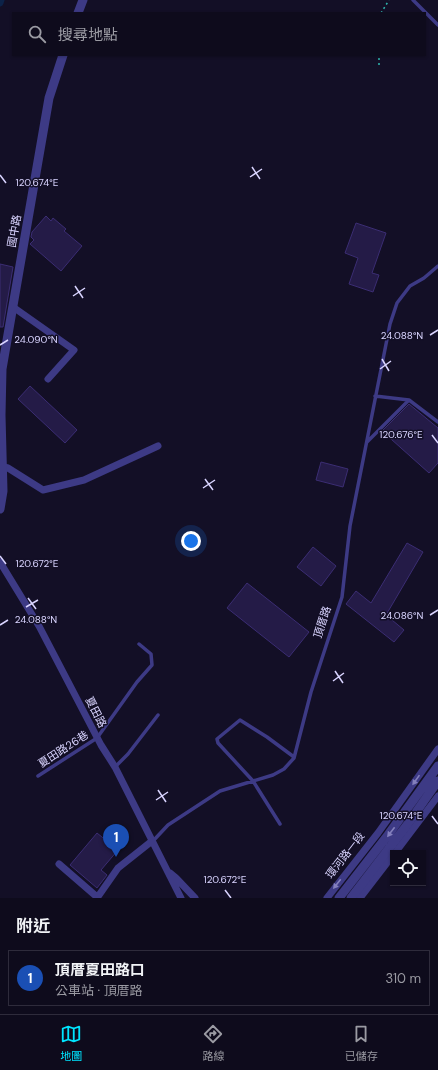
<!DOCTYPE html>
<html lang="zh-TW">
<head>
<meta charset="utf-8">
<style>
	body { margin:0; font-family:"DM Sans","Noto Sans TC",sans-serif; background:#1c1929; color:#f1f3f6 }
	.controls { position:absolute; right:12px; bottom:12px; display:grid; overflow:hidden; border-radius:0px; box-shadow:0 1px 3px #0004 }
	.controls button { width:36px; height:36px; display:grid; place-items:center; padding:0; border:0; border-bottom:1px solid #2e2b3b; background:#0e0b1c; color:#f1f3f6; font:20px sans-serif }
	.you { position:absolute; left:191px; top:541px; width:14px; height:14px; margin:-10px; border:3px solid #fff; border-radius:50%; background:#1a73e8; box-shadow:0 0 0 6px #1a73e833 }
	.badge { display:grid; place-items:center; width:26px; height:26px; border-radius:50%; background:#00e5ff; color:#fff; font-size:13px; font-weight:700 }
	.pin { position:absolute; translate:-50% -33px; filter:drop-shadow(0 1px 2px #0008) }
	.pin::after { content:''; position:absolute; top:21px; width:14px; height:12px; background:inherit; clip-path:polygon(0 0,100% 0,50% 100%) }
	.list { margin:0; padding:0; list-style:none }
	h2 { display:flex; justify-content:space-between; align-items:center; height:52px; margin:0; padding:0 16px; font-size:17px }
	h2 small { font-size:13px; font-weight:400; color:#9b9ba3 }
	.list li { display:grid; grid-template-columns:26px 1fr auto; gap:12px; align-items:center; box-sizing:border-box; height:56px; margin:0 8px 8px; padding:0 8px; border:1px solid #2e2b3b; border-radius:0px }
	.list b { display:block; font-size:15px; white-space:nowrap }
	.list p { margin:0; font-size:13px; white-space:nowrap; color:#9b9ba3 }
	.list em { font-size:13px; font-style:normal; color:#9b9ba3 }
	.icon { flex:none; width:22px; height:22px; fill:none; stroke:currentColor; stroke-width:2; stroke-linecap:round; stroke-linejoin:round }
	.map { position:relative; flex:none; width:438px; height:898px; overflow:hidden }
	.search { position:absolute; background:#0e0b1c; box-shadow:0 1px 3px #0004; left:12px; right:12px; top:12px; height:44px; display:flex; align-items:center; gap:10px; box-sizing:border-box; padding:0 14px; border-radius:0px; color:#9b9ba3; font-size:15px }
	.sheet { height:116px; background:#0e0b1c }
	nav { display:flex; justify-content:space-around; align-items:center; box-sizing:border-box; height:56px; border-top:1px solid #2e2b3b; background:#0e0b1c; font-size:11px; color:#9b9ba3 }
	nav a { display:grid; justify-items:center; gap:2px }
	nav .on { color:#00e5ff }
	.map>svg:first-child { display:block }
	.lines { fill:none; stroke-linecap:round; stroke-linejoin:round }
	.canal { stroke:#0c2248; stroke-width:7 }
	.building { fill:#241b47; stroke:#3b2d73 }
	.path { stroke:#2fb8b0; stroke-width:1.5; stroke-dasharray:2 3; stroke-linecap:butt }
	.service { stroke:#3d3a85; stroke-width:3.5 }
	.minor { stroke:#3d3a85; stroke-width:7 }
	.tertiary { stroke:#3d3a85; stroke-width:9 }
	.oneway { fill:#837fbc }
	.ticks { fill:none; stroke:#d9d4ff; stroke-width:1.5 }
	.labels { text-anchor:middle; stroke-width:3; stroke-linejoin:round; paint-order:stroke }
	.street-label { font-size:11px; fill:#d9d4ff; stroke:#130f26 }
	.ticks-label { font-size:10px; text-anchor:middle; fill:#d9d4ff; stroke:#130f26; stroke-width:3; stroke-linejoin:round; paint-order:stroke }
</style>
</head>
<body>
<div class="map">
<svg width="438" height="898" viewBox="0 0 438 898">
	<rect width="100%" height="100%" fill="#130f26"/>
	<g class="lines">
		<path class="canal" d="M0,3L1,0"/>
	</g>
	<path class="building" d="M46,216L51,221L53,218L66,229L64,231L82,246L61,271L30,244L34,240L31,237L32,232Z
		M356,223L386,233L372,273L379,275L373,292L349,284L358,258L345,253Z
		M0,264L13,267L3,327H0Z
		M30,386L77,430L65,443L18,399Z
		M409,404L438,428V463L429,473L382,431Z
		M321,462L348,469L343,487L316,480Z
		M407,543L423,552L386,615L404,630L394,642L346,604L356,591L371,603Z
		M313,547L336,566L321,586L297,567Z
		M247,583L309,632L289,657L227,608Z
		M97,833L118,850L101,870L107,875L97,888L70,865Z"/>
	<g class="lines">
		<path class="path" d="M381,13L389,0
			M379,65V55"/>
		<path class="service" d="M413,0L438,25
			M375,396L409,400L438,422
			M367,442L409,400
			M115,767L128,754L158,715
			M38,776L97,738L137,682L152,665L151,654L139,644
			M280,824L253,781L218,743L217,739L240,720L267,737L294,757
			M153,841L168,825L220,791L273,775L284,769L294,758L311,692L342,597L350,526L390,324L397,303L410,286L424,278L438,266"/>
		<path class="minor" d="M13,307L74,350L48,379
			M0,466L8,468L43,490L84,480L158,446
			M0,562L39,626L101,745L115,767L181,898
			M395,853L438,796
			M59,864L97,897
			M170,873L176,878L195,898
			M97,898L118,868L152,841
			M327,898L378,833L438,749
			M360,898L393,855"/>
		<path class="tertiary" d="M78,13L83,0
			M0,509L3,491L1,415L2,369L49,98L63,55
			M339,898L388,835L438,766
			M351,898L407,825L438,781"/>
	</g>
	<defs><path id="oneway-solid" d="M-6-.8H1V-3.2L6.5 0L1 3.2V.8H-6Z"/></defs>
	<g class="oneway">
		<use href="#oneway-solid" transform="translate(416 780) rotate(125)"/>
		<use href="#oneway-solid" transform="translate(391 832) rotate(127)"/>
		<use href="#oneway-solid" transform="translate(337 884) rotate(128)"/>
	</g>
	<path class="ticks" d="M252,167L260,179M0,175L6,183M250,177L262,169M75,286L83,298M73,296L85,288M430,335L438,330M0,345L8,340M382,359L389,371M380,369L391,361M432,435L438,443M205,479L213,490M203,488L215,480M0,556L6,564M28,598L36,609M26,607L38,600M430,615L438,610M0,625L8,620M335,671L343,683M333,681L344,673M158,790L166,802M156,800L168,792M432,816L438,824M225,890L231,898"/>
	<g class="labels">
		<g class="street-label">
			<text transform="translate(14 231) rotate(-80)" y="4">國中路</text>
			<text transform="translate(322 622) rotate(-72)" y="4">頂厝路</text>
			<text transform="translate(96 712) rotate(63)" y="4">夏田路</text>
			<text transform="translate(63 749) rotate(-33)" y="4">夏田路26巷</text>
			<text transform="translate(345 855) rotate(-52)" y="4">環河路一段</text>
		</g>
	</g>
	<g class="ticks-label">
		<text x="37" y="186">120.674°E</text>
		<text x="402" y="339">24.088°N</text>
		<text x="36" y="343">24.090°N</text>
		<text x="401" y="438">120.676°E</text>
		<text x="37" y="567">120.672°E</text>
		<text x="402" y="619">24.086°N</text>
		<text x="36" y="623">24.088°N</text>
		<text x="401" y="819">120.674°E</text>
		<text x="225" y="883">120.672°E</text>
	</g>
</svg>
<div class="controls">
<button><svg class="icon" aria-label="locate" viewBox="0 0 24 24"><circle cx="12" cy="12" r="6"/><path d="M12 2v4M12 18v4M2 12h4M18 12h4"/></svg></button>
</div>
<div class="you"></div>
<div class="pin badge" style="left:116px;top:857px;background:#1a4fb4">1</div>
<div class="search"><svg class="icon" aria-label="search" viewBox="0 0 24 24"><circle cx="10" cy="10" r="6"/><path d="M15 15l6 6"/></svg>搜尋地點</div>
</div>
<section class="sheet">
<h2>附近<small></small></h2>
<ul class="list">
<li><span class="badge" style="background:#1a4fb4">1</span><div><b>頂厝夏田路口</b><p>公車站 · 頂厝路</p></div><em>310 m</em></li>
</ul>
</section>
<nav>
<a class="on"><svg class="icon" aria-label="map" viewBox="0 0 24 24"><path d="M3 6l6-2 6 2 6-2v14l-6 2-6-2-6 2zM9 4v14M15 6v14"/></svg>地圖</a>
<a><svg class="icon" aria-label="directions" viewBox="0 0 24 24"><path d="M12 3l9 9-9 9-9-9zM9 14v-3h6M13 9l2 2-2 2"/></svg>路線</a>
<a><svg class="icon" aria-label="saved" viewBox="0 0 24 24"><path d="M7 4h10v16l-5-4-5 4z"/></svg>已儲存</a>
</nav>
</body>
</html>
